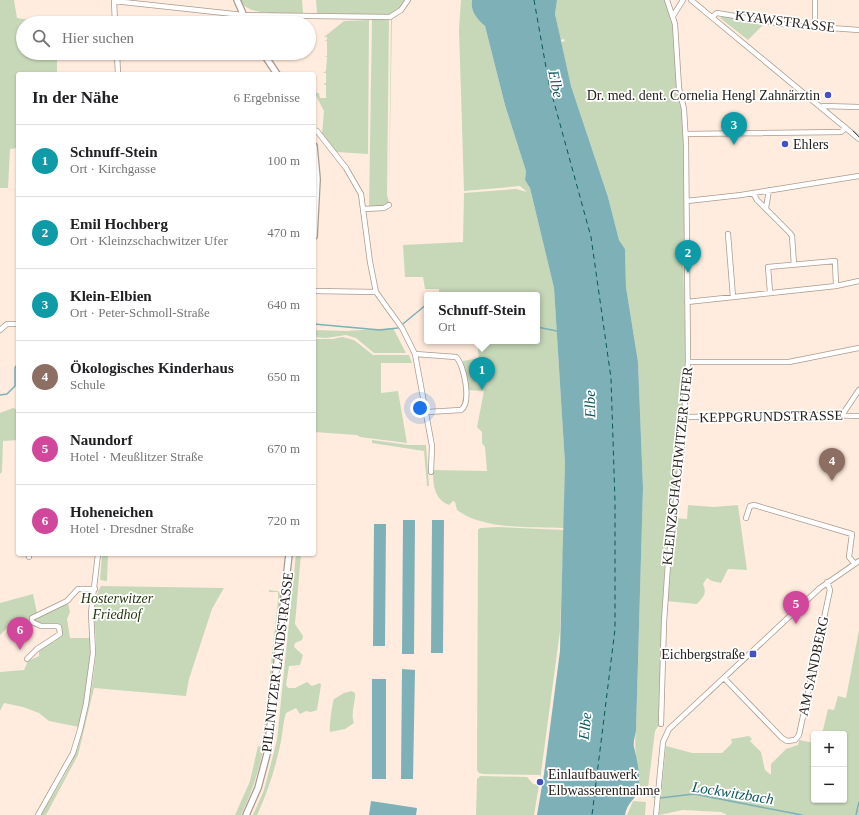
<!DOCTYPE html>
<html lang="de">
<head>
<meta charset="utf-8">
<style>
	body { margin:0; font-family:"Times New Roman",serif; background:#f2f2f2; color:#202124 }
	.controls { position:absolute; right:12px; bottom:12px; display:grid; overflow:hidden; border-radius:4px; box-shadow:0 1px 3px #0004 }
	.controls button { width:36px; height:36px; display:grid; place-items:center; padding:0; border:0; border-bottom:1px solid #e0e0e0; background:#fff; color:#202124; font:20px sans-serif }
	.you { position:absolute; left:420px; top:408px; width:14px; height:14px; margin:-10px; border:3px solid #fff; border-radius:50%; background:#1a73e8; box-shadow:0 0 0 6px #1a73e833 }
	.badge { display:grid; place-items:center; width:26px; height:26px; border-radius:50%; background:#1a73e8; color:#fff; font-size:13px; font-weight:700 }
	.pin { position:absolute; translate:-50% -33px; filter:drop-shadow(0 1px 2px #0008) }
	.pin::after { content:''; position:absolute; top:21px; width:14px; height:12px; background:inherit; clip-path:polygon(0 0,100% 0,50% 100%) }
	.popup { position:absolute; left:424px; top:292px; width:116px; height:52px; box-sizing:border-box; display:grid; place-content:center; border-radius:4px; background:#fff; filter:drop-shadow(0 1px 3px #0005); font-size:13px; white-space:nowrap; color:#757577 }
	.popup b { font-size:15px; color:#202124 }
	.popup::after { content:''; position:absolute; left:50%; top:100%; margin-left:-8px; border:8px solid transparent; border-top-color:#fff }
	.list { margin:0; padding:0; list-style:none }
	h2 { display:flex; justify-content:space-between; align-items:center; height:52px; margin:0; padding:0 16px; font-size:17px }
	h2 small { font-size:13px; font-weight:400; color:#757577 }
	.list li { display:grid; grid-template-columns:26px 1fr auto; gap:12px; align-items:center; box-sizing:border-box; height:72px; padding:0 16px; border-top:1px solid #e0e0e0 }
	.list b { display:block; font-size:15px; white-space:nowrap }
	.list p { margin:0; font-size:13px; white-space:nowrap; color:#757577 }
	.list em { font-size:13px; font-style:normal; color:#757577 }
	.icon { flex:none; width:22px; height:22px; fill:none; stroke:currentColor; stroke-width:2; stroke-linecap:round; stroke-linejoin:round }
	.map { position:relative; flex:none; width:859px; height:815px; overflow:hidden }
	.search { position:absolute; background:#fff; box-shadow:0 1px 3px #0004; left:16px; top:16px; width:300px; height:44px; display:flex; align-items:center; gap:10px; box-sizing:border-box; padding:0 14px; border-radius:22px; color:#757577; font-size:15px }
	.panel { position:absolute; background:#fff; box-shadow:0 1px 3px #0004; left:16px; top:72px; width:300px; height:484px; border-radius:4px }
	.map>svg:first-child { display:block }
	.green { fill:#c6d8b8 }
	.water { fill:#7db0b7 }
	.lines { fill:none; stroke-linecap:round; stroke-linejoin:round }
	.stream { stroke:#7db0b7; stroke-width:1.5 }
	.ferry { stroke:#0c575f; stroke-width:1; stroke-dasharray:5 4; stroke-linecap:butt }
	.minor-casing { stroke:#ab9a8e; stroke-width:6 }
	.major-casing { stroke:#ab9a8e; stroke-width:8 }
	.minor { stroke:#fff; stroke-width:4.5 }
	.major { stroke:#fff; stroke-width:5.5 }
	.tram { stroke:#564c46; stroke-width:1 }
	.poi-dot { fill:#4351c6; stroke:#fff; stroke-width:1.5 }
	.labels { text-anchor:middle; stroke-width:3.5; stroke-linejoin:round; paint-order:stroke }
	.street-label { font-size:14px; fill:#231c18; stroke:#fff }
	.poi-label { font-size:14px; fill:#231c18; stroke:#fff; text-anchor:end }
	.park-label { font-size:14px; font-style:italic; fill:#1f3209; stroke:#fff }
	.water-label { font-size:15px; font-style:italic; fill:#0c575f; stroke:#fff }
</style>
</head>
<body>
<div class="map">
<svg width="859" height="815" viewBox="0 0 859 815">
	<rect width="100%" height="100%" fill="#ffecde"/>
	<path class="green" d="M0,0H14L17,18L48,23H23V53H57V74H18V148L10,149L8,188H0Z
		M240,0H302L303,13C286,12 248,18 240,0Z
		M316,0H407C400,8 395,15 384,15L317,13Z
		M461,0H472C470,11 477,19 485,26L505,105L526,171L525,180L530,188L554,288L565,464L564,528C532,527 483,530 457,510L455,502L453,501L449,505C434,499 433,485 433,470L487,471L485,447L482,443V432L477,427L484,391L468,390L463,361L479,358L477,341H537V295H439V289H425L423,277H405L403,245L463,242L464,193L516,189L527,192L520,186L464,191L459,29Z
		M557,0H666L673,19L685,140L686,202L684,203L685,209L683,257L686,363L676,487L668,529L665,564L662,623L661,722L655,731L648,788L646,792L639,789C639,769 633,750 636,731L643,488L638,362L626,287L625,249L619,240L608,197L571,86L561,42L565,41L564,39L560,40L555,14Z
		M724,16L764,24L748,40L720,18Z
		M372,19H389L387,195L389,202L383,207H369Z
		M391,19H392L389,194Z
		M369,20L368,154L337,152L322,134L324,111L314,92L316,84V93H319L320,98H326V85L323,84L326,83V73H323L326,71L327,57H324L327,56V41H324L327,40V37H324L344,21Z
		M393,328L406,353H374L356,338L346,335L326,338L314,337V330L346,331Z
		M342,337L354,340L373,355H409L412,363H381V393L398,391L407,443L360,437L357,435L314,432V339H333Z
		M13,408L18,410V440L3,441L2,472L0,474V413Z
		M372,440L409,445H426L429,486H427L424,451L372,443Z
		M688,505L714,507L738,505L747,570L728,569L721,583L712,581L707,578L703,584C707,594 704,596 697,604L666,601L675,518L687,519Z
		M497,527L564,530L560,631L540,780V775L484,774L479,773L477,770L478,530L480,528Z
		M102,554H108L107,581L100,580Z
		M296,554H301L295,624L303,636L302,640L295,643L294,647L303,655L300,665L289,666L286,685L288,688H295L307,682L312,686L320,683L321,685L317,710L311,712L306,711L300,714L296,708L286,713C283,722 283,731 281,741C276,766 268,792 257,815H253L264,790L277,740Z
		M101,586L224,588L212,609L189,679L186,696L94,688L78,755L46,815H40C53,795 66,775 75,754C86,728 94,680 96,652C97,630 89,606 101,586Z
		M269,590L282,592C274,665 274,749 241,815H235L250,781L258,746L262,747L278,600V592H269Z
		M33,594L37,613L30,619L8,627L0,635V603Z
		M68,603L70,612L67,619L70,638H93L85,702L79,727L49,721L39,713L23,707L4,703L0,711V672L24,670L28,661L39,656V650L52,641L55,642L54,640L58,638L59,627L45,625L33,621V619Z
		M859,630V815H727L721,812L683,810L659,815L666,746L692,753H722L732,743L731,739L749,736L752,739L750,741L761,752L765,770L771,775V764L786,749L798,745L799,740L814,743V800H844V734H822L828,709L834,710L838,696L846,698Z
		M352,691L355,693C356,703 350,713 354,723L345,729L330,732C329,728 332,704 334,699L344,693Z
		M480,776L527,777L533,784L539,785L534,815H476L477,779Z
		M633,801L646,802L645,815H627Z"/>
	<path class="water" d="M472,0H557L555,14L571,86L608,197L619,240L625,249L626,287L638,362L643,488L636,731C635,736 633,742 634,747C637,760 641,776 638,791C637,798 627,802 625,815H537L544,774L560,651L565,464L554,288L530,188L525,180L526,171L505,105L485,26C477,19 470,11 472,0Z
		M403,520H415L414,654H402Z
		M432,520H444L443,653H431Z
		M374,524H386L385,646H373Z
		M402,669L415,670L413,779H401Z
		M372,679H386V779H372Z
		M371,801L417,808L416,815H369Z"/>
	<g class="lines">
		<path class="stream" d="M314,324L380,330L398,328L427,304
			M537,327L557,331
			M0,395L7,394L15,386V368L18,363
			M637,793L655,797
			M660,798L694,794L802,815
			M856,815L859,802"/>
		<path class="ferry" d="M534,0L549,84L591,237L611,378L615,502V629L592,815"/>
		<g class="minor-casing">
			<path id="minor" d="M114,0L115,23
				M691,0L859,139
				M815,0V27
				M114,1L243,15L390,17L401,10L408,0
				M673,16L683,0
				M712,17L717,13L789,25L859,30
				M117,53L118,74
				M821,108L823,106L859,107
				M314,130L317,131L346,168L361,194L370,262L376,292L402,328L415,354L432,446L431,472
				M686,134L841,132L846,128
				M753,193L757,200L790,233L792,236L794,265
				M687,201L741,195L859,176
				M766,208L769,190
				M363,209L384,208L389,205
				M728,234L733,297
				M314,291L376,292
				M770,292L768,267L835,261L836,286
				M687,302L836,286L859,281
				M0,330L7,324H18
				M415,354L456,357C464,364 472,403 461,410L427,412
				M688,362H789L859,348
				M842,415L859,390
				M684,417L831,415L859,416
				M746,518L750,506L754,505L852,534L849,557L855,564
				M28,554L29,557
				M27,659L37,649L60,634L59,627L56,626H41L32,622V618L67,601L78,589H95
				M724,678L782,738L787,741L795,740L799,735L830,590L827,582
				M661,724L664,622L668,563L680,469L688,362L686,144L684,109L679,88L675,24L667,0
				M38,815L73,753L80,730L86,704L93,653L91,613L98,554
				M656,815L663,742L669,729L820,588L859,561"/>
		</g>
		<g class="major-casing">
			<path id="major" d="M237,0L247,23
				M263,53L277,74
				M314,146L317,179L314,236
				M246,815L258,788L267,754L289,554"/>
		</g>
		<use href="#minor" class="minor"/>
		<use href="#major" class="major"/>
		<path class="tram" d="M853,131L859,137"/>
	</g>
	<g class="poi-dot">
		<circle cx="828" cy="95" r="4"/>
		<circle cx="785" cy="144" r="4"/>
		<rect x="749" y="650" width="8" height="8" rx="2"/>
		<circle cx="540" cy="782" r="4"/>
	</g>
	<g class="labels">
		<g class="street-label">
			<text transform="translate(785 21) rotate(7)" y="5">KYAWSTRASSE</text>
			<text transform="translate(771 416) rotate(-1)" y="5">KEPPGRUNDSTRASSE</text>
			<text transform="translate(677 466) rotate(-84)" y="5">KLEINZSCHACHWITZER UFER</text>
			<text transform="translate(277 662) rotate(-83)" y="5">PILLNITZER LANDSTRASSE</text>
			<text transform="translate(813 666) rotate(-78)" y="5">AM SANDBERG</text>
		</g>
		<g class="poi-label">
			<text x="820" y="100">Dr. med. dent. Cornelia Hengl Zahnärztin</text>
			<text x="793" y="149" text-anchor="start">Ehlers</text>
			<text x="745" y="659">Eichbergstraße</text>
			<text x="548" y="779" text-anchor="start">Einlaufbauwerk<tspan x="548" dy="16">Elbwasserentnahme</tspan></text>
		</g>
		<g class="park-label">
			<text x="117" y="603">Hosterwitzer<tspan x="117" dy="16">Friedhof</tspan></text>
		</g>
		<g class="water-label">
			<text transform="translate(556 84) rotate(78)" y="5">Elbe</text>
			<text transform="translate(590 404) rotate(-91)" y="5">Elbe</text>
			<text transform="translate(585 726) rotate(-84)" y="5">Elbe</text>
			<text transform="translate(733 793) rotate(9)" y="5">Lockwitzbach</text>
		</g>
	</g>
</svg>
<div class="controls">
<button>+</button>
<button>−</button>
</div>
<div class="you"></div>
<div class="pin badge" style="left:482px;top:390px;background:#0f9aa8">1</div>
<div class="popup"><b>Schnuff-Stein</b>Ort</div>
<div class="pin badge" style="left:688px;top:273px;background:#0f9aa8">2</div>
<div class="pin badge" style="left:734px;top:145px;background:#0f9aa8">3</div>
<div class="pin badge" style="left:832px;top:481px;background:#8d6e63">4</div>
<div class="pin badge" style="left:796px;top:624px;background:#d1479c">5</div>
<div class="pin badge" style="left:20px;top:650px;background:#d1479c">6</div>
<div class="search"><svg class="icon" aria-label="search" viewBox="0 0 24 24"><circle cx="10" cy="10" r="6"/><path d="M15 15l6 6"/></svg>Hier suchen</div>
<section class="panel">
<h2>In der Nähe<small>6 Ergebnisse</small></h2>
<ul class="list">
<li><span class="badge" style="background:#0f9aa8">1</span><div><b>Schnuff-Stein</b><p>Ort · Kirchgasse</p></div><em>100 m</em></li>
<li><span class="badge" style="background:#0f9aa8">2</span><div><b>Emil Hochberg</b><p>Ort · Kleinzschachwitzer Ufer</p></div><em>470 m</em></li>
<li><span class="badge" style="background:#0f9aa8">3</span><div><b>Klein-Elbien</b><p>Ort · Peter-Schmoll-Straße</p></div><em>640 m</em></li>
<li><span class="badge" style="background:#8d6e63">4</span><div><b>Ökologisches Kinderhaus</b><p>Schule</p></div><em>650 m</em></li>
<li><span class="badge" style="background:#d1479c">5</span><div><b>Naundorf</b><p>Hotel · Meußlitzer Straße</p></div><em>670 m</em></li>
<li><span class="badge" style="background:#d1479c">6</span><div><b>Hoheneichen</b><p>Hotel · Dresdner Straße</p></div><em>720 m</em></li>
</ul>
</section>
</div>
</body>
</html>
